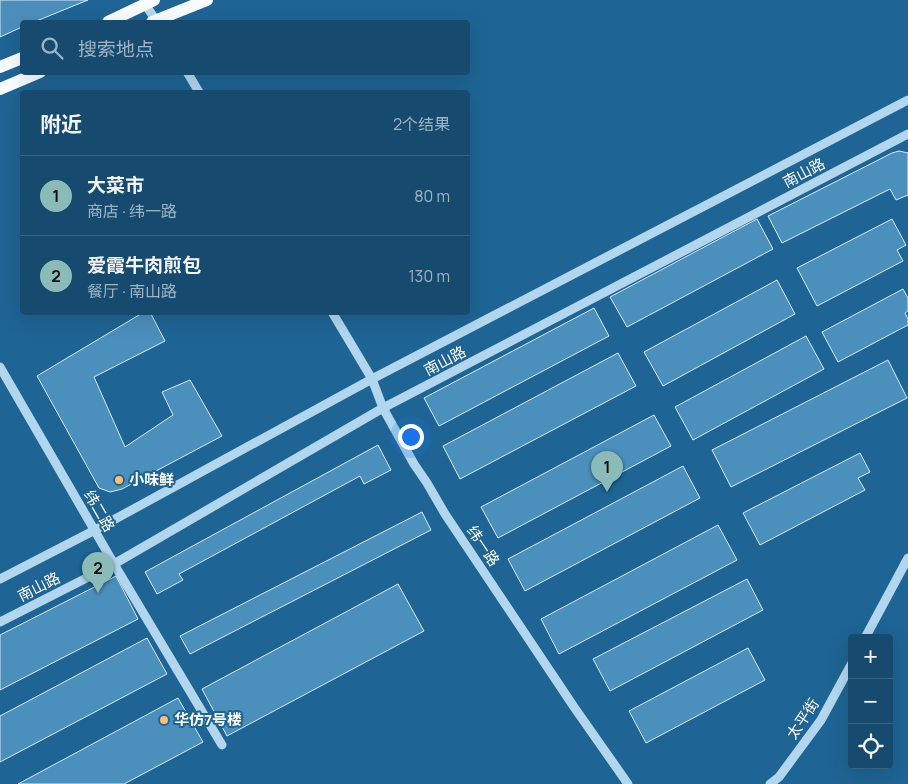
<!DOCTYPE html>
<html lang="zh">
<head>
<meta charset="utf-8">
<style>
	body { margin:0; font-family:Manrope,"Noto Sans SC",sans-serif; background:#235577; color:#f1f3f6 }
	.controls { position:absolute; right:15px; bottom:15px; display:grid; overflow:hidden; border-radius:5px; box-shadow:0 5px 20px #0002 }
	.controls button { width:45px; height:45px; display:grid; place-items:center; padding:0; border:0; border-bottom:1px solid #356382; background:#164b6f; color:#f1f3f6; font:25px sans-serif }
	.you { position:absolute; left:410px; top:436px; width:18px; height:18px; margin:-12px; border:4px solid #fff; border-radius:50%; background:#1a73e8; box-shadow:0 0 0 8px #1a73e833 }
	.badge { display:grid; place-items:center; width:32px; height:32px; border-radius:50%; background:#8bbbb9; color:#111; font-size:16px; font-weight:700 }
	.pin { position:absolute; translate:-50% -41px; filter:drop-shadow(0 1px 2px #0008) }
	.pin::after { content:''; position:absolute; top:26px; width:18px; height:15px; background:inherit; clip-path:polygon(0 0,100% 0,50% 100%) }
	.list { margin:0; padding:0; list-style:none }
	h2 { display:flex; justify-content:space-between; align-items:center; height:65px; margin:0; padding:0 20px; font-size:21px }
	h2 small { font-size:16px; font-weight:400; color:#9eb3c3 }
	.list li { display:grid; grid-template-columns:32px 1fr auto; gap:15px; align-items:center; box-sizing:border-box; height:80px; padding:0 20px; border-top:1px solid #356382 }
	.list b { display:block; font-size:19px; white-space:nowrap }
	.list p { margin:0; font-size:16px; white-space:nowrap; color:#9eb3c3 }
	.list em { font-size:16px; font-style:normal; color:#9eb3c3 }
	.icon { flex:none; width:28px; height:28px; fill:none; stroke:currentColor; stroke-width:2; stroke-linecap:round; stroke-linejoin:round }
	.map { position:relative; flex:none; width:908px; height:784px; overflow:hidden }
	.search { position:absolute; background:#164b6f; box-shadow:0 5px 20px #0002; left:20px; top:20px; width:450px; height:55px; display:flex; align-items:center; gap:12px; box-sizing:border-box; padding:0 18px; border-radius:5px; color:#9eb3c3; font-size:19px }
	.panel { position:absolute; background:#164b6f; box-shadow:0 5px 20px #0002; left:20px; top:90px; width:450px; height:225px; border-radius:5px }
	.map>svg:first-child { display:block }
	.building { fill:#4b8fbc; stroke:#d7ecfa }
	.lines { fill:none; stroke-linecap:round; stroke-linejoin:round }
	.minor { stroke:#b1d6ee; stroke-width:9 }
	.major { stroke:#f8fcff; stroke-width:12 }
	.poi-dot { fill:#fdbe70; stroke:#1e6494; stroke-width:2 }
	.labels { text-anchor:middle; stroke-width:4; stroke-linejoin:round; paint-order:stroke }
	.street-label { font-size:15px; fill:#fff; stroke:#1e6494 }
	.poi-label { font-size:15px; font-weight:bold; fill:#fff; stroke:#1e6494; text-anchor:start }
</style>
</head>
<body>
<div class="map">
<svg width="908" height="784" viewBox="0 0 908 784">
	<rect width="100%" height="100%" fill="#1e6494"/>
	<path class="building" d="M0,0H88L34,22H22V27L0,37Z
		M899,151L908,153V195L896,200L890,189L782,243L768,216L892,153Z
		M757,219L773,249L627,327L610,297Z
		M892,219L906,245L897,250L903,261L817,306L797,268Z
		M777,280L795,314L663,386L644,352Z
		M903,289L908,298V311L905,313L908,319V325L838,362L822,332Z
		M594,308L609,336L439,426L424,398Z
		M144,312H150L165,341L94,377L125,447L173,415L162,392L190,380L222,436L122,489L110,492L99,488L37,376Z
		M806,336L824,369L693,440L675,407Z
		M618,353L636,386L460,479L443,446Z
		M888,360L907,398L731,487L712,450Z
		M654,415L671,446L498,538L481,507Z
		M378,445L391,470L364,484L360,476L179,574L183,580L157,594L145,572Z
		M860,453L870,472L858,478L865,490L760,545L743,513Z
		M683,466L700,498L525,591L508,559Z
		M422,512L431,530L190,654L180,636Z
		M718,525L737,560L559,654L541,619Z
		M116,576L138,619L0,690V635Z
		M747,579L763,610L610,691L593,659Z
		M398,584L424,631L227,736L202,689Z
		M147,638L167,674L0,762V716Z
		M748,648L765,680L646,743L629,711Z
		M178,698L203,742L124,784H18Z"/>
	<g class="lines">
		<path class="minor" d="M145,4L157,22
			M187,72L199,92
			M332,312L372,379L383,408L414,464L427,483L445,514L574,707L628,784
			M0,367L114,564L222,745
			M0,579L95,530L372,379L908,100
			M0,622L114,564L383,408L908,134
			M865,638L908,558
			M770,784L779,777L821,720L852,663"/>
		<path class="major" d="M108,22L154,0
			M152,22L207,0
			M0,67L22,58
			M0,89L40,72"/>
	</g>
	<g class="poi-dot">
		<circle cx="119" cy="480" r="5"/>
		<circle cx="164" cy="720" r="5"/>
	</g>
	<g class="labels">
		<g class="street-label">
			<text transform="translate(804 173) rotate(-28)" y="5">南山路</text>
			<text transform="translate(445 361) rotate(-28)" y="5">南山路</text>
			<text transform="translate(99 511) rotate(60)" y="5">纬二路</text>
			<text transform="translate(483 546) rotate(56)" y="5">纬一路</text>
			<text transform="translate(39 587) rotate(-27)" y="5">南山路</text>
			<text transform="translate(803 719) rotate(-56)" y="5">太平街</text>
		</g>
		<g class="poi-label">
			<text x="129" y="485">小味鲜</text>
			<text x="174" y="725">华仿7号楼</text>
		</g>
	</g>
</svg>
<div class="controls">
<button>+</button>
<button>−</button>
<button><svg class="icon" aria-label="locate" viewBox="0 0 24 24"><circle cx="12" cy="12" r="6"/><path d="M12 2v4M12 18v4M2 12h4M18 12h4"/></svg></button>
</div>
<div class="you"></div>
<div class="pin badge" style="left:607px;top:492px">1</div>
<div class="pin badge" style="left:98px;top:593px">2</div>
<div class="search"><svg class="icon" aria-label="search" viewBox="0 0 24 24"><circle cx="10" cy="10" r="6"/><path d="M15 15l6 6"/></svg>搜索地点</div>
<section class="panel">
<h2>附近<small>2个结果</small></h2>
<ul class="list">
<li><span class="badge">1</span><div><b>大菜市</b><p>商店 · 纬一路</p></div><em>80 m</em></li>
<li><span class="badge">2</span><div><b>爱霞牛肉煎包</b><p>餐厅 · 南山路</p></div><em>130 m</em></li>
</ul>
</section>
</div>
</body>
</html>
